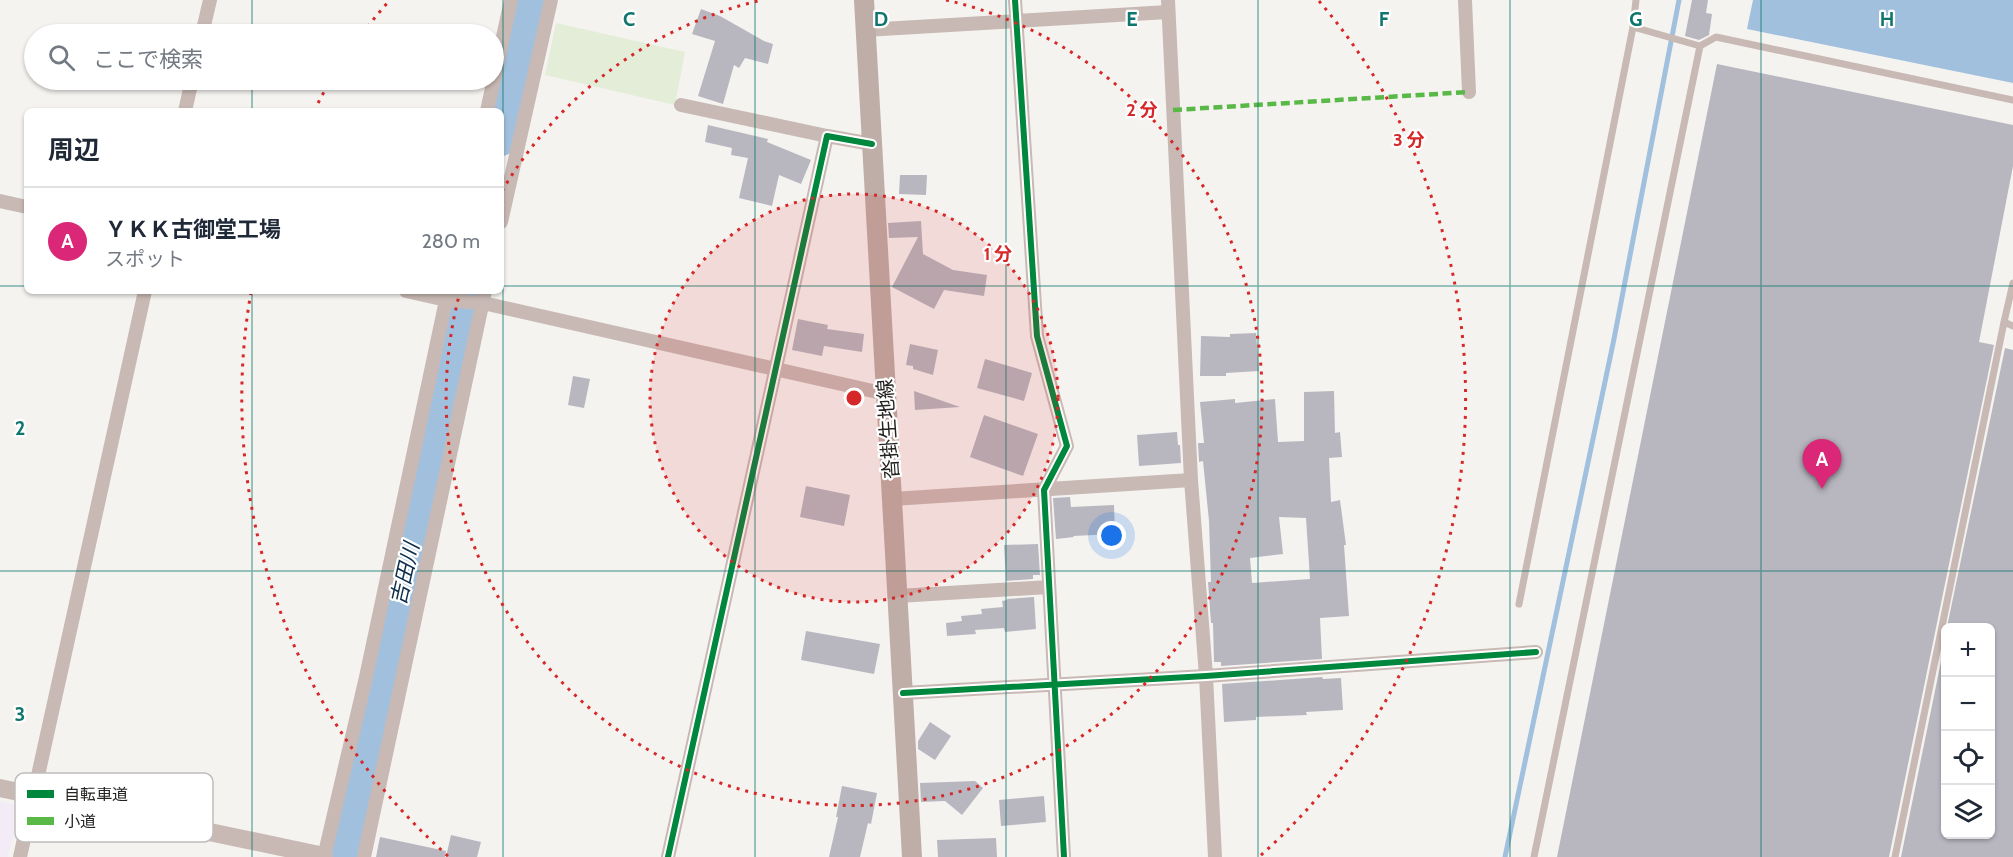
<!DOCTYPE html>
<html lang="ja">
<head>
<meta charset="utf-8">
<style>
	body { margin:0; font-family:Cabin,"Noto Sans JP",sans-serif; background:#f2f2f3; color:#1f2937 }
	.controls { position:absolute; right:18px; bottom:18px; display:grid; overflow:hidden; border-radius:9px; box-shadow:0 2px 4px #0004 }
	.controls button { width:54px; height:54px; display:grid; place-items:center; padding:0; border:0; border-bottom:2px solid #e0e1e3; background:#fff; color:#1f2937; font:30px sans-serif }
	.you { position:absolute; left:1112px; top:536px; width:21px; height:21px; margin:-15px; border:4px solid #fff; border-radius:50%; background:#1a73e8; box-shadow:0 0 0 9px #1a73e833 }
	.badge { display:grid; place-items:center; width:39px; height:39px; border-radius:50%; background:#db2777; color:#fff; font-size:20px; font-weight:700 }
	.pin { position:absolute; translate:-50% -50px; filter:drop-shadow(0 2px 3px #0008) }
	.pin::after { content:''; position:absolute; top:32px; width:21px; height:18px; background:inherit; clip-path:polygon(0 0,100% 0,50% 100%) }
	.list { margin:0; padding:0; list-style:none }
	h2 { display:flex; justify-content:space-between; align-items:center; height:78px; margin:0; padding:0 24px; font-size:26px }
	h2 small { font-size:20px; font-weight:400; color:#747a83 }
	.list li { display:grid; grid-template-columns:39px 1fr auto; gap:18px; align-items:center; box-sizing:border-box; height:108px; padding:0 24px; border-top:2px solid #e0e1e3 }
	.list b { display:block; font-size:22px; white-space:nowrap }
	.list p { margin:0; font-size:20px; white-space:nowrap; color:#747a83 }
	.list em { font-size:20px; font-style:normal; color:#747a83 }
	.icon { flex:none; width:33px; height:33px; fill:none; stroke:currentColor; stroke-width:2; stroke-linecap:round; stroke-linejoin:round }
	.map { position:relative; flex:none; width:2013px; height:857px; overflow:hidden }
	.search { position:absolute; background:#fff; box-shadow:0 2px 4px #0004; left:24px; top:24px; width:480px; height:66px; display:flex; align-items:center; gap:15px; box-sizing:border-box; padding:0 21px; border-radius:33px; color:#747a83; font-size:22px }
	.panel { position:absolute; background:#fff; box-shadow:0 2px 4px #0004; left:24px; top:108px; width:480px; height:186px; border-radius:9px }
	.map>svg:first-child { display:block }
	.industrial { fill:#f3ecf6 }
	.green { fill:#e3edd8 }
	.water { fill:#a1c0dd }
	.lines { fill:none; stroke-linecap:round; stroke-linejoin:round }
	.stream { stroke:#a1c0dd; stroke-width:5 }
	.river { stroke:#a1c0dd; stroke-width:30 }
	.building { fill:#b8b7c0; fill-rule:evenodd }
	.service { stroke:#c9b9b4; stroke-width:7 }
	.minor { stroke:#c9b9b4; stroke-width:14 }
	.tertiary { stroke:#c9b9b4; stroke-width:18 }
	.secondary { stroke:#bfada7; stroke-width:20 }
	.quiet { stroke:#58b947; stroke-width:4.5; stroke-dasharray:9 4.5; stroke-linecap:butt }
	.cycleway-casing { stroke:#fff; stroke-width:10 }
	.cycleway { stroke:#00873e; stroke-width:6 }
	.grid { fill:none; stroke:#0f766e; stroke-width:1.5; stroke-opacity:0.55 }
	.ring { fill:none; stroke:#d62828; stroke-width:3; stroke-dasharray:3 6 }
	.labels { text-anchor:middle; stroke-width:4.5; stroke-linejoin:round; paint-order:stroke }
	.street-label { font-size:20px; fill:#252321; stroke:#fff }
	.water-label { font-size:21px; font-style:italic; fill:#0c2e4c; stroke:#fff }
	.key { fill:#fff; stroke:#bebdbc; stroke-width:1.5 }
	.key-label { font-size:16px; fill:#252321 }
	.grid-label { font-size:20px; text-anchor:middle; font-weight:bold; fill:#0f766e; stroke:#fff; stroke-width:4.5; stroke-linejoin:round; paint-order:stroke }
	.centre { fill:#d62828; stroke:#fff; stroke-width:3 }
	.ring-label { font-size:18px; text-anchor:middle; font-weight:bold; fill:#d62828; stroke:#fff; stroke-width:4.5; stroke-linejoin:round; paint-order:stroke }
</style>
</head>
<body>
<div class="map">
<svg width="2013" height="857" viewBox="0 0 2013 857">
	<rect width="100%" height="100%" fill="#f5f3f0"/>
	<path class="industrial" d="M0,801L21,806L8,857H0Z"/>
	<path class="green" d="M556,23L685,52L675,105L545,75Z"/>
	<path class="water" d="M1753,0H2013V83L1747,29Z"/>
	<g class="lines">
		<path class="stream" d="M1505,857L1614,339L1679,0"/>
		<path class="river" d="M501,141L532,0
			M342,857L429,477L469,291"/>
	</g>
	<path class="building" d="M1692,0H1708L1706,13L1712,14L1709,35L1699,40L1685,36Z
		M701,9L720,16L764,41L773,44L768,64L745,58L739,68L734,65L723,104L698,96L715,41L692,34Z
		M1717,64L2013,125V166L1979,342L1994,345L1889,857H1557Z
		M708,125L768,139L767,142L811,160L801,184L779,175L772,206L739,198L748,158L731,155L732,148L705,142Z
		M900,175H927L926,195L899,194Z
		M921,221L923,254L953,270L987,275L984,296L944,290L934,309L892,287L918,237L889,238L888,223Z
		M798,319L828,325L827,329L864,334L862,352L824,346L822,356L792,350Z
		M1256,333L1259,371L1226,373V376H1200L1201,336L1230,337V334Z
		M910,344L938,350L933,375L913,369V366L906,365Z
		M2005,348L2013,350V857H1901L1946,637V834H1990V627H1947Z
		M985,359L1032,373L1024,401L977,388Z
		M573,376L590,379L584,408L568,405Z
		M914,391L960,407L915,410Z
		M1334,391L1335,433L1340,432L1342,457L1329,458L1331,502L1340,500L1346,545H1344L1349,616L1320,618L1322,659L1221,666V662H1214L1213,623H1211L1208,582H1211L1209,521L1203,461L1199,462L1198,443H1204L1200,402L1235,399V403L1275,399L1278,442L1304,441V392ZM1279,517L1306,518L1310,579L1252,583L1250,558L1283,554Z
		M984,415L1038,434L1023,476L970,457Z
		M1177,432L1178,445H1180L1181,463L1139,466L1137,435Z
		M806,486L850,495L844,526L800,517Z
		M1070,497L1071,507L1114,505L1115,534L1073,536L1074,537L1056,539L1053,498Z
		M1038,544L1040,575H1033V579L1006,581L1004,545Z
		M1034,597L1036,629L1005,632L1004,628L975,630L976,634L947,636L946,623L962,621L961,616L982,614L981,609L1003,607L1002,601L1007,600V599Z
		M806,631L880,644L874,674L801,660Z
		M1322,677L1323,679L1341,678L1343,710L1306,712L1307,715L1256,717V720L1224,722L1222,684Z
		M930,722L951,736L935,760L918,749V741Z
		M975,781L983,788L962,815L945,801L921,802L920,783Z
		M842,786L877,793L871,824L868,823L860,857H829L838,817H836Z
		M1044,796L1046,822L1001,826L999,800Z
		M451,835L481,842L477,857H446Z
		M380,837L446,851L445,857H376Z
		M996,838L997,857H938L937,840Z"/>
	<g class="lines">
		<path class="service" d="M1633,27L1636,0
			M2004,322L2013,283
			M1519,604L1633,27L1700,46L1716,37L2013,100
			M1534,857L1700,46
			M1895,857L2004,322L2013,326"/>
		<path class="minor" d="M1015,0L1037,336L1067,446L1044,490L1064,857
			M1168,0L1191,480L1206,676L1215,857
			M1465,0L1469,92
			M865,30L1168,12
			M202,34L210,0
			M681,105L827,136
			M185,111L192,80
			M487,111L511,0
			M0,201L27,207
			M501,222L551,0
			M406,291L446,300L483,303L886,394
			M892,499L1191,480
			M898,596L1049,587
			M903,693L1206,676L1536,652
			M20,857L145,291
			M324,857L366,677L448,291
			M364,857L485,291
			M668,857L827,136L872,144"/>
		<path class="tertiary" d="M0,788L324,856"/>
		<path class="secondary" d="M864,0L912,857"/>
		<path class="quiet" d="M1173,110L1469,92"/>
		<g class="cycleway-casing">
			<path id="cycleway" d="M1015,0L1037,336L1067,446L1044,490L1064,857
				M903,693L1206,676L1536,652
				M668,857L827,136L872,144"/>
		</g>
		<use href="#cycleway" class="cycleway"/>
	</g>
	<path class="grid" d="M252,0V34M503,0V857M755,0V857M1006,0V857M1258,0V857M1510,0V857M1761,0V857M252,80V111M0,286H27M501,286H2013M252,291V857M0,571H2013"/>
	<circle cx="854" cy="398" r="204" fill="#d62828" fill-opacity=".12"/>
	<g class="ring">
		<circle cx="854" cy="398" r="204"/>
		<path d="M502 191A408 408 0 0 1 762 0M946 0A408 408 0 1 1 460 292"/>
		<path d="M448 856A612 612 0 0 1 251 292M314 111A612 612 0 0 1 329 83M362 34A612 612 0 0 1 389 1M1319 1A612 612 0 0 1 1260 856"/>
	</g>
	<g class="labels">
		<g class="street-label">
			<text transform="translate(888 429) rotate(-94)" y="7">沓掛生地線</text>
		</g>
		<g class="water-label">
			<text transform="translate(405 574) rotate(-77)" y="7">吉田川</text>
		</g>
	</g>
	<rect x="15" y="773" width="198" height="69" rx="9" class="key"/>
	<rect x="27" y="790" width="27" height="8" fill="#00873e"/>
	<rect x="27" y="817" width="27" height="8" fill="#58b947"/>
	<g class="key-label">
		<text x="64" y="800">自転車道</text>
		<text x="64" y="827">小道</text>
	</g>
	<g class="grid-label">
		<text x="629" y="26">C</text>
		<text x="881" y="26">D</text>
		<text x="1132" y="26">E</text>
		<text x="1384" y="26">F</text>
		<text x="1636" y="26">G</text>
		<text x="1887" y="26">H</text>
		<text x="20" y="435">2</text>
		<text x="20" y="721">3</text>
	</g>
	<circle cx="854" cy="398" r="9" class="centre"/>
	<g class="ring-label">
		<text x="1142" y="116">2 分</text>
		<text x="1409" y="146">3 分</text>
		<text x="998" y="260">1 分</text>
	</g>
</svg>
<div class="controls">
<button>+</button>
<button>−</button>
<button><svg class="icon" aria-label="locate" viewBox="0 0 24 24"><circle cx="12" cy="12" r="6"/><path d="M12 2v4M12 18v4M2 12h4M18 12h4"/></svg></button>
<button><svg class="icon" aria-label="layers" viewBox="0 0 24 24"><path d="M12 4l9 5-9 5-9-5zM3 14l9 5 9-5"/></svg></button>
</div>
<div class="you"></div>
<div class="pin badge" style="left:1822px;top:489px">A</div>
<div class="search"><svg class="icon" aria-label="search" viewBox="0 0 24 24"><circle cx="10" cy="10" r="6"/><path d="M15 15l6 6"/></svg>ここで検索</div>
<section class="panel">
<h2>周辺<small></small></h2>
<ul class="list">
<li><span class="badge">A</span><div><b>ＹＫＫ古御堂工場</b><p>スポット</p></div><em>280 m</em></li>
</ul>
</section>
</div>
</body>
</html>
